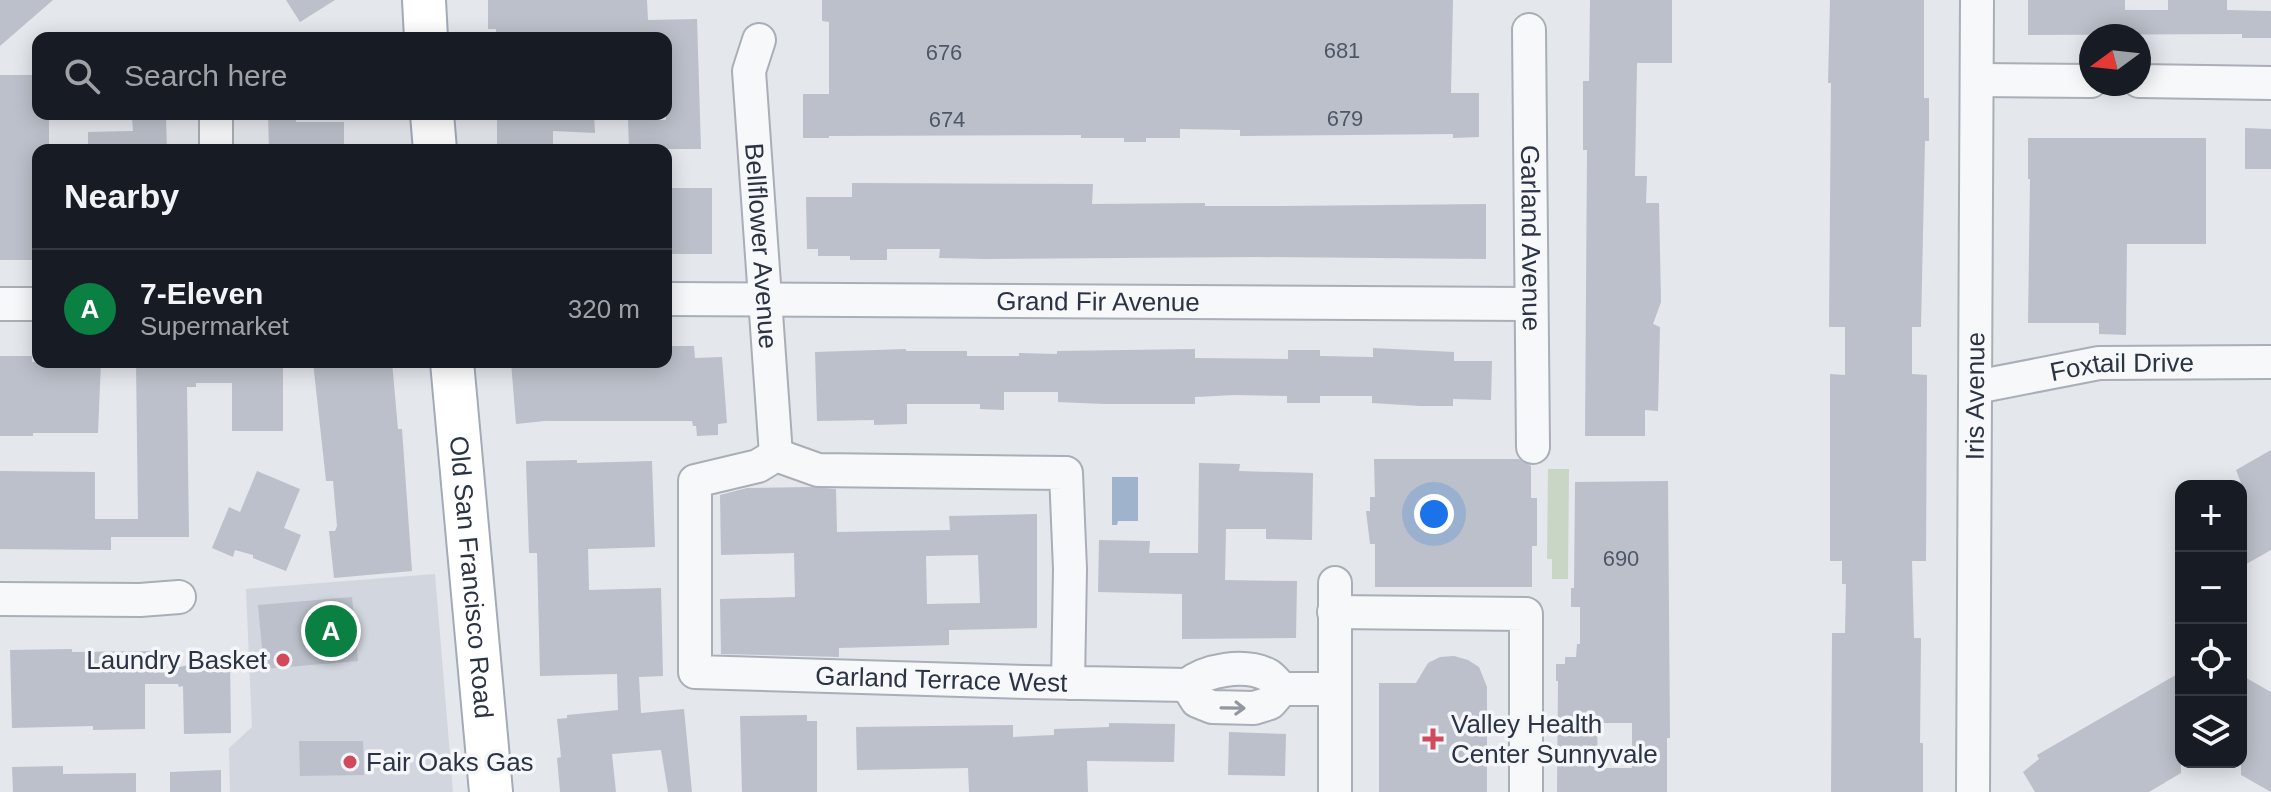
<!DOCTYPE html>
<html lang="en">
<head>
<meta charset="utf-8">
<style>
	body { margin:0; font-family:Helvetica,sans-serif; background:#242831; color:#f1f3f6 }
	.controls { position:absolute; right:24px; bottom:24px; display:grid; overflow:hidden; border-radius:16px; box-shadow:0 4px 20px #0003 }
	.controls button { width:72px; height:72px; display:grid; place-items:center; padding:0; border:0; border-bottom:2px solid #363941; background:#171b24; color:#f1f3f6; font:40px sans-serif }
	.compass { position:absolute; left:2079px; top:24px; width:72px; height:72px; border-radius:50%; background:#171b24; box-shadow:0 4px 20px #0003; rotate:255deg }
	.you { position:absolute; left:1434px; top:514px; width:28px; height:28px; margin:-20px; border:6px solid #fff; border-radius:50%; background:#1a73e8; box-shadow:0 0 0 12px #1a73e833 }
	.badge { display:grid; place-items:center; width:52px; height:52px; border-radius:50%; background:#0b8043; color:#fff; font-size:26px; font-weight:700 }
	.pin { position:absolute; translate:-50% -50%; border:4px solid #fff; box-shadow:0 2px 8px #0006 }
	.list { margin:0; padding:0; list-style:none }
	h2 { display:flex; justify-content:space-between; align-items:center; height:104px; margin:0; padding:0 32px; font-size:34px }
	h2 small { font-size:26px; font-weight:400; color:#9ea1a6 }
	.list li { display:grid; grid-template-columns:52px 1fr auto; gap:24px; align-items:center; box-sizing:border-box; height:120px; padding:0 32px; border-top:2px solid #363941 }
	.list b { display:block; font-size:30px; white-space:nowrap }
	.list p { margin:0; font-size:26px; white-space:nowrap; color:#9ea1a6 }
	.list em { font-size:26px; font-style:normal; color:#9ea1a6 }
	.icon { flex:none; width:44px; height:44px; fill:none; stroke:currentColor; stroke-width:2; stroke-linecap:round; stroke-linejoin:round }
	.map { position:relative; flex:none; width:2271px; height:792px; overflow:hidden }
	.search { position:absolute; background:#171b24; box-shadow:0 4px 20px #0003; left:32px; top:32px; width:640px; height:88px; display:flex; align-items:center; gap:20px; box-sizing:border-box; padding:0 28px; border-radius:16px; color:#9ea1a6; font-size:30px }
	.panel { position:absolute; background:#171b24; box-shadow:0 4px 20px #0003; left:32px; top:144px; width:640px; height:224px; border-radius:16px }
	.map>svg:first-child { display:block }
	.built { fill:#d2d6de }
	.green { fill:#c9d6c5 }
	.water { fill:#9fb4cc }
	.building { fill:#bbc0ca; fill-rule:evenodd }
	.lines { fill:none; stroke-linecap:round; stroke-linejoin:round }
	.minor-casing { stroke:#a9aeb7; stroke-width:36 }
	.major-casing { stroke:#a3abb8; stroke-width:46 }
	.minor { stroke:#f7f8fa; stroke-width:32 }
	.major { stroke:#fff; stroke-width:42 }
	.oneway { stroke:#9196a0 }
	.poi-dot { fill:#d1495b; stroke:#f4f6f9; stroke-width:3 }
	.labels { text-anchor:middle; stroke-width:7; stroke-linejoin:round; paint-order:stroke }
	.number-label { font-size:22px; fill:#4f5766 }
	.street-label { font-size:26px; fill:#2b3445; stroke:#f4f6f9 }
	.poi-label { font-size:26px; fill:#2b3445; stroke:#f4f6f9; text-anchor:start }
</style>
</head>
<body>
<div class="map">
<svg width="2271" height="792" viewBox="0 0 2271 792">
	<rect width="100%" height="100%" fill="#e4e7ec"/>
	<path class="built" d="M435,574L453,792H230L229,748L252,727L246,589Z"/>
	<path class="green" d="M1548,469H1569L1568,579H1552V559H1547Z"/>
	<path class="water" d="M1112,477H1138V521H1118L1117,525H1112Z"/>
	<path class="building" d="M0,0H53L0,46Z
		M286,0H335L300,22Z
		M488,0H647L648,20L697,19L701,149H629L628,120H666V38H496V29H488Z
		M822,0H1453L1451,93H1479V137L1453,138V134L1240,136V130L1180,129V138H1146V142H1124V138H1081V135L829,136V138H803V94H829V22L822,21Z
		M1590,0H1672V63H1637L1635,176H1647L1646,203H1659L1661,302L1653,324L1660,327L1658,411L1645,410V436H1585L1587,150H1583V81H1589Z
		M1830,0H1924V98H1929V141H1925L1921,327H1912V374L1927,375L1926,561H1912L1914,638H1921L1920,743H1923V792H1831L1832,633H1845L1846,584H1842V561H1830V374L1845,375V327H1829L1831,83H1828Z
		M2028,0H2125V10H2168V0H2227V10L2271,11V38H2242V34L2028,35Z
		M0,75H38V114H49V150H38V260H0Z
		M268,114H296V122H344V150H269Z
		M497,114H594L595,133L553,131V148H497Z
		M132,117H166L167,150H88V132L133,131Z
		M2245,128L2271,129V169H2245Z
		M2028,138H2206V244H2127L2126,335L2099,334V323H2028L2030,179H2028Z
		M852,183L1093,184L1092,204L1205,203V206H1281L1486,204V259L1257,257L987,259L939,258L940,249H887V260H850V256H818V249H807L806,197H852Z
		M666,188H712V254H666Z
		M666,346H694L695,358L722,357L727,423L718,424V435L697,436L696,426H693L692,421H545L516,424L511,362H666Z
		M1373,348L1454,352V361H1492L1491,400L1453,399V406H1420L1372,403V396H1320V403H1287V396L1234,395L1195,397V404H1103L1058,402V392H1004V410L980,409V404H907V424L874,425V420L817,421L815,352L906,349V351H967V356H1019V353L1057,354V351L1195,349V358L1288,359V350H1320V356L1373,357Z
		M0,356H32V362H101L98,433H33V436H0Z
		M136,362H283V431H232V383H196V387H187L189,537H111V550L0,549V471L95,472V519H138Z
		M313,362H392L398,429H402L412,571L334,578L329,531H335L337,526L333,481H326Z
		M2271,450V550L2241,567V483L2236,470Z
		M1374,459H1519L1531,466V498H1537V546H1532V587H1375V544H1370L1366,511H1370V497H1375Z
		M577,460V463L652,461L655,547L588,549L589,590L661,588L663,676L639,677L641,713L684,709L692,792H668L661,750L612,754L616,792H560L557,758L561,757L557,719L567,718V715L618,710L617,674L540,676L537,553H529L526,461Z
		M1199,463L1240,464L1239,471L1313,473L1312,540L1266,539V529H1226L1225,580L1297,581L1296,638L1182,639V594L1098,592L1099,540L1150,541L1149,553H1198Z
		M257,471L300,489L284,528L301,535L286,571L253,558V555L235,550L233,557L212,548L229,507L240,512Z
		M1668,481L1670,738H1667V792H1557L1558,681H1556V664H1565V657H1576L1577,644H1580V607H1571V588H1574L1575,482ZM1597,723H1632V768H1598Z
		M810,487L836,489L837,532L950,530L949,516L1037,514V628L949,630V645L839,648V657L721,654L720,599L795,597L794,553L721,555L720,495L747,488ZM978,555L980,603L927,604L926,556Z
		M352,597L358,661L264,669L258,605Z
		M72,649V652L154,651V673L205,661L230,659L231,733L184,734L183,686L179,687L178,684H145V729L93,730V726L12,728L10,650Z
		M1454,656L1468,660L1479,667L1487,687V792H1379V683H1416L1428,663L1440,657Z
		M2181,672V773L2149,792H2035L2023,772L2039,759L2037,755Z
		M2241,675L2271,692V792L2241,775Z
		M807,715V721H817V792H742L740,716Z
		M1109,723L1175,724L1174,762L1087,761L1088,792H969L968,768L857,770L856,727L1013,725V737L1054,735V729L1109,727Z
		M1229,732L1286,734L1285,776L1228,775Z
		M299,741H363L364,775L300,776Z
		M63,766V774L136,773V792H13L12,767Z
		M221,770V792H170V772Z"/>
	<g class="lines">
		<g class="minor-casing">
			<g id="minor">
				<path id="s1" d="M1529,30L1533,447"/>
				<path id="s2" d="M759,40L749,71L776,455"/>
				<path d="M1977,80L2091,81"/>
				<path d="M2139,81L2271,83"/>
				<path d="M216,114V150"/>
				<path id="s3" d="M666,299L1531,304"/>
				<path d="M0,304H38"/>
				<path id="s4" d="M1976,387L2099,363L2271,362"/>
				<path d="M1335,583V792"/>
				<path d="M0,599L140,600L179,597"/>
				<path d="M1334,612L1526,614V792"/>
				<path id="s5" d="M1068,683L1070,569L1066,473L818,470L776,455L758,466L695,481V672L1028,682L1187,685C1206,670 1244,663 1268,675C1273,678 1278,685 1282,689H1335"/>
				<path d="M1187,685L1197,701L1212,707L1254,708L1270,703L1282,689"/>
				<path id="s6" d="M1973,792L1977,0"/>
			</g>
		</g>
		<g class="major-casing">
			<g id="major">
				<path d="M424,0L426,38"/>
				<path d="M432,114L435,150"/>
				<path id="s7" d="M452,362L491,792"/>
			</g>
		</g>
		<use href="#minor" class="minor"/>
		<use href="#major" class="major"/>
	</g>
	<defs><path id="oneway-shaft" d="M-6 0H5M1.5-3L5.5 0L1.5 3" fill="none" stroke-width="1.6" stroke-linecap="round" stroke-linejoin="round" transform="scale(2)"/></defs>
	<use class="oneway" href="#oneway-shaft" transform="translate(1233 708) rotate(1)"/>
	<g class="poi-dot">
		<circle cx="283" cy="660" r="8"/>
		<path d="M1429 727h8v8h8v8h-8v8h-8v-8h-8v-8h8z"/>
		<circle cx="350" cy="762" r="8"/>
	</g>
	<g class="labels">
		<g class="number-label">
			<text x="1342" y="58">681</text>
			<text x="944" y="60">676</text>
			<text x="1345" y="126">679</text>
			<text x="947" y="127">674</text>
			<text x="1621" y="566">690</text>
		</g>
		<g class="street-label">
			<text dy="9" stroke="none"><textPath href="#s1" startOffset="208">Garland Avenue</textPath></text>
			<text dy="9" stroke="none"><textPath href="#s2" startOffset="208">Bellflower Avenue</textPath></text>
			<text dy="9" stroke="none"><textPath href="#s3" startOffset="432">Grand Fir Avenue</textPath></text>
			<text dy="9" stroke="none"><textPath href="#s4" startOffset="148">Foxtail Drive</textPath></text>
			<text dy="9" stroke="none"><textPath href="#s6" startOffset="396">Iris Avenue</textPath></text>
			<text dy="9" stroke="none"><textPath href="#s7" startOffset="216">Old San Francisco Road</textPath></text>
			<text dy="9" stroke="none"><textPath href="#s5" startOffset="1026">Garland Terrace West</textPath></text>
		</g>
		<g class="poi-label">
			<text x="267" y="669" text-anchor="end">Laundry Basket</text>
			<text x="1451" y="733">Valley Health<tspan x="1451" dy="30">Center Sunnyvale</tspan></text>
			<text x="366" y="771">Fair Oaks Gas</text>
		</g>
	</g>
</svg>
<div class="controls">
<button>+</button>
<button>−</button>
<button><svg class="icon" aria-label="locate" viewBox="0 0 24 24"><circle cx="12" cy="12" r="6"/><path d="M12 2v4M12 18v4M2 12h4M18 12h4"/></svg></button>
<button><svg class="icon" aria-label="layers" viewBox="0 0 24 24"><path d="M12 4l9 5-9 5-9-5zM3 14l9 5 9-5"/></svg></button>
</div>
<svg class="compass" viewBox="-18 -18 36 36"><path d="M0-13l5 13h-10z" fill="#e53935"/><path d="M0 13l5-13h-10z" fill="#9ea1a6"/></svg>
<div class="you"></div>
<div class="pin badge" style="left:331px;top:631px">A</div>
<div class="search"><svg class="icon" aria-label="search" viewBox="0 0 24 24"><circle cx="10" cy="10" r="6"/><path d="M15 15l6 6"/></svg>Search here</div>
<section class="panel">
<h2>Nearby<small></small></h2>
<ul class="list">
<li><span class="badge">A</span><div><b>7-Eleven</b><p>Supermarket</p></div><em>320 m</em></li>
</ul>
</section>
</div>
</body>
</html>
